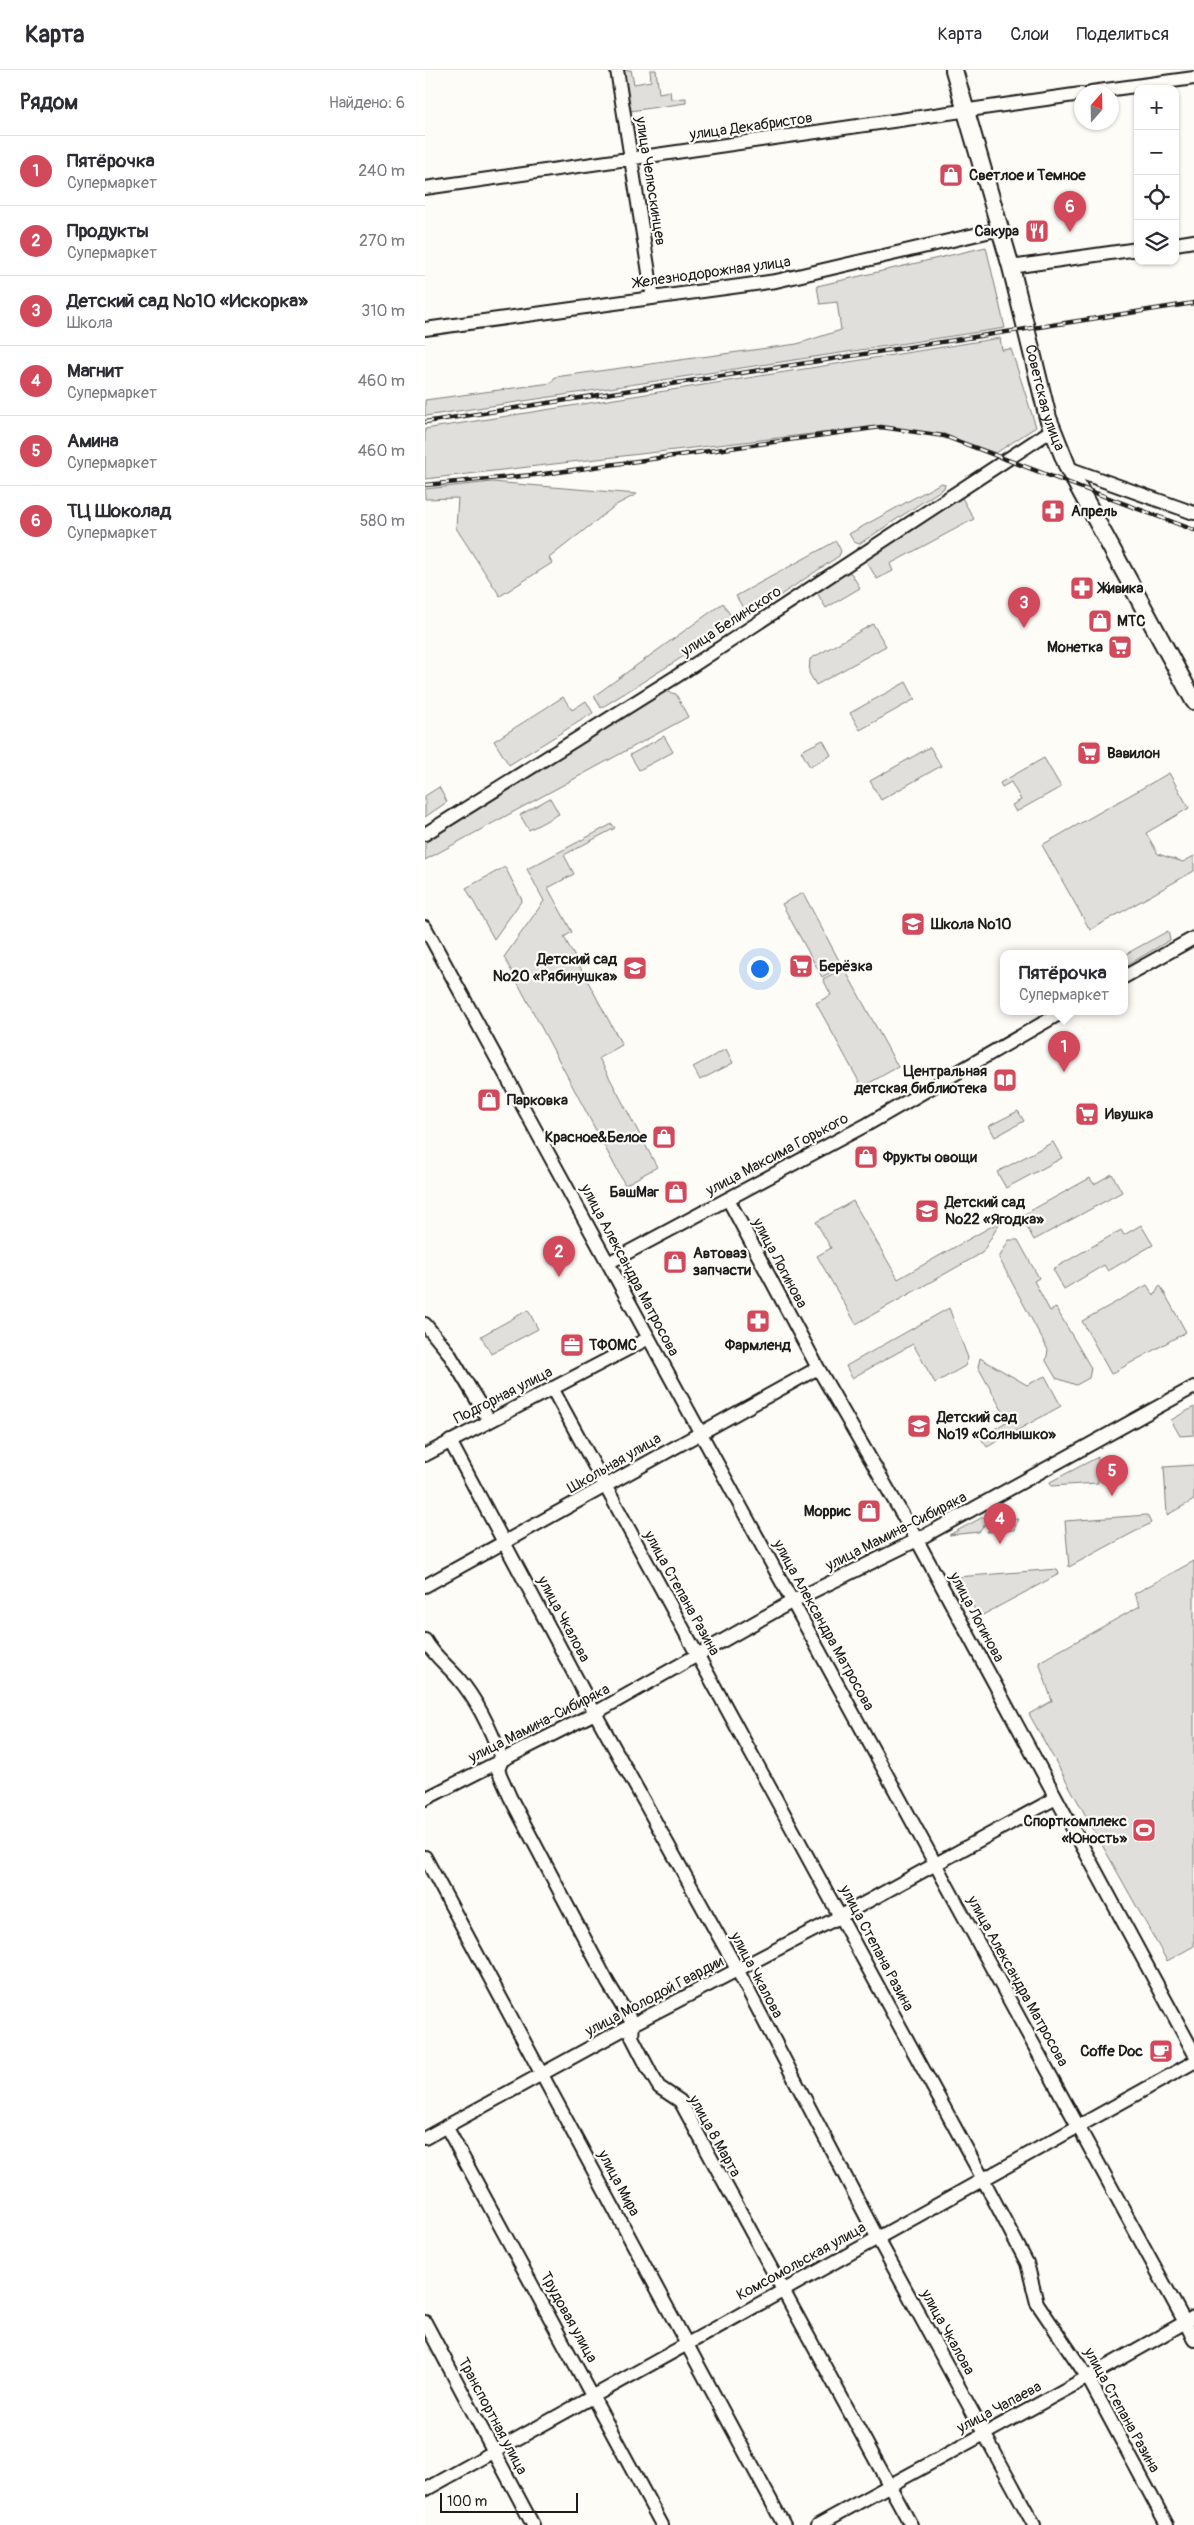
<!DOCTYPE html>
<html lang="ru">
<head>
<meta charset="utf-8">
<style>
	body { margin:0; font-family:Pangolin,sans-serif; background:#f2f2f3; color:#2b2b33 }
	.controls { position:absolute; right:15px; top:15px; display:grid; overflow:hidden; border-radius:10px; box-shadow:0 1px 4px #0004 }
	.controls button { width:45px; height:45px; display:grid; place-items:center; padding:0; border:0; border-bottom:1px solid #e1e1e2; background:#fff; color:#2b2b33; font:25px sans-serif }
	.compass { position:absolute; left:649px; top:15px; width:45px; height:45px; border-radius:50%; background:#fff; box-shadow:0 1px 4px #0004; rotate:20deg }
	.scale { position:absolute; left:15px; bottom:12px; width:138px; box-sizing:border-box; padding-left:5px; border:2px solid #1c1c1c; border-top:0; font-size:14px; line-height:18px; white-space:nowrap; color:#1c1c1c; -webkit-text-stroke:4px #fdfcf7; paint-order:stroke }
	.you { position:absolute; left:334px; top:898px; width:18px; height:18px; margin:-12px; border:4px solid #fff; border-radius:50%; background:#1a73e8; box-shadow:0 0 0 8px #1a73e833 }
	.badge { display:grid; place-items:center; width:32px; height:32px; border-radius:50%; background:#d1495b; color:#fff; font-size:16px; font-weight:700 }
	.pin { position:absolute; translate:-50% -41px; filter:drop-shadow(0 1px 2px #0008) }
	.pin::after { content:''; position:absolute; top:26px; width:18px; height:15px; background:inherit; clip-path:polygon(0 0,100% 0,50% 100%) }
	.popup { position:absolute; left:575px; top:880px; width:128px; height:65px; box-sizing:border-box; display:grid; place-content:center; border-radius:10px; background:#fff; filter:drop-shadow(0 1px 4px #0005); font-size:16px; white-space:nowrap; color:#7c7c81 }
	.popup b { font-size:19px; color:#2b2b33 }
	.popup::after { content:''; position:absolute; left:50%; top:100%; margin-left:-10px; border:10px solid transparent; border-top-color:#fff }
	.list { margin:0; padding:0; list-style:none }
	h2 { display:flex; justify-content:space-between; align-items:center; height:65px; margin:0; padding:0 20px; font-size:21px }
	h2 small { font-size:16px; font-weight:400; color:#7c7c81 }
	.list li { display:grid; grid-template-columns:32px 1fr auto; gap:15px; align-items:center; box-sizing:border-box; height:70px; padding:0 20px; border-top:1px solid #e1e1e2 }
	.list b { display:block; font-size:19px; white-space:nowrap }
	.list p { margin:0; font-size:16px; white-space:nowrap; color:#7c7c81 }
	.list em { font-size:16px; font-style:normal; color:#7c7c81 }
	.icon { flex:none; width:28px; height:28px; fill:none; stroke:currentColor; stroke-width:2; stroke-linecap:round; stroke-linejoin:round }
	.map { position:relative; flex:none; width:769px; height:2455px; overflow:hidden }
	header { display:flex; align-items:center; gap:30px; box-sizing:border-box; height:70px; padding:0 25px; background:#fff; border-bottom:1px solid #e1e1e2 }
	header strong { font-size:24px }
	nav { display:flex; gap:28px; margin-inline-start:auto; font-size:18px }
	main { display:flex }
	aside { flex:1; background:#fff }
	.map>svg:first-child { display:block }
	.green { fill:#e0dfdb; stroke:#7e7e7c }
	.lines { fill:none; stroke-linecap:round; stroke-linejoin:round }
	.minor-casing { stroke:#1c1c1c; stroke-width:16 }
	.major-casing { stroke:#1c1c1c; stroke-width:20 }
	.minor { stroke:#fdfcf7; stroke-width:12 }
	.major { stroke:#fdfcf7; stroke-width:16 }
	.rail-casing { stroke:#1c1c1c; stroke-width:4.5 }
	.rail { stroke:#fdfcf7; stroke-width:2.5; stroke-dasharray:8; stroke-linecap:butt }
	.labels { text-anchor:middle; stroke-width:4.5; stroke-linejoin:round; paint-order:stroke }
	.street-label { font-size:15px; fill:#1c1c1c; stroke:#fdfcf7 }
	.poi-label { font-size:15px; font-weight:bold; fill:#1c1c1c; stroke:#fdfcf7; text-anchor:start }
</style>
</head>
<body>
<header>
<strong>Карта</strong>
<nav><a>Карта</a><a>Слои</a><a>Поделиться</a></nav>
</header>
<main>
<aside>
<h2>Рядом<small>Найдено: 6</small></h2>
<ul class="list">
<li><span class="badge">1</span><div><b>Пятёрочка</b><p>Супермаркет</p></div><em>240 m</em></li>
<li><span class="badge">2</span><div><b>Продукты</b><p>Супермаркет</p></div><em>270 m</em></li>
<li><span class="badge">3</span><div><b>Детский сад №10 «Искорка»</b><p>Школа</p></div><em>310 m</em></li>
<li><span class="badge">4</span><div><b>Магнит</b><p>Супермаркет</p></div><em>460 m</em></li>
<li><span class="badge">5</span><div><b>Амина</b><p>Супермаркет</p></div><em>460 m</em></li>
<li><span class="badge">6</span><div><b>ТЦ Шоколад</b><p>Супермаркет</p></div><em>580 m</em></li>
</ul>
</aside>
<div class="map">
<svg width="769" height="2455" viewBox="0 0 769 2455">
	<rect width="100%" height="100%" fill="#fdfcf7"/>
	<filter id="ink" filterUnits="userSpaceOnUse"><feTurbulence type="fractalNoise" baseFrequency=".02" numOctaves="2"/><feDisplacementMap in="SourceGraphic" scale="10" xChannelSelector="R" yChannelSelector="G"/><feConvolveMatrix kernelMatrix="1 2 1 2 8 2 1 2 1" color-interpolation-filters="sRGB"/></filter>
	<g filter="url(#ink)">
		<path class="green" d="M199,0H206L209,14L226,11L225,0H231L234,23L245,21L246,29L261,28V33L205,41Z
			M561,177L580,258L0,346V330L126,313L130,307L372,274L416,260L412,232L395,234L392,216Z
			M575,268L577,280L586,279L611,357L571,383L519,365L456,356L0,409V359Z
			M67,412L212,424L191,435L124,488L127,493L75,526L31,458L33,428L0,429V419Z
			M516,413L520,414L519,418L434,474L429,472L424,464Z
			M536,426L549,449L465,494L468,501L452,509L440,489Z
			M411,471L416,481L414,486L327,544L321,543L311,526Z
			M421,502L426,503L435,518L401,538L391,521Z
			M298,533L309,551L307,556L176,638L169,626Z
			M448,554L461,576L391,615L384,603L385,589Z
			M481,612L490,629L435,660L425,643Z
			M239,621L251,624L263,647L0,790V770Z
			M138,627L147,640L161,631L168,643L84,695L69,671Z
			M239,666L248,682L214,700L205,685Z
			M398,670L406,685L385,697L376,681Z
			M505,677L516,696L456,730L445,711Z
			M619,688L636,717L591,742L587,735L596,730L586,712L577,717L575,713Z
			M744,703L764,738L721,763L733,784L758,792L769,786V801L665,860L617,775Z
			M14,717L22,732L0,747V726Z
			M125,728L134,744L104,760L95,745Z
			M187,754L190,758L139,785L149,804L123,818L147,862L139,867L197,975L174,988L232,1097L200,1115L79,887L119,831L102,799Z
			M80,797L97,830L69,869L41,818Z
			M378,823L417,896L397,907L357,834Z
			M743,861L745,870L699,897V885Z
			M419,898L473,997L437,1017L391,933L406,925L398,909Z
			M301,979L308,993L275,1010L268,997Z
			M593,1041L599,1051L570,1067L564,1056Z
			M628,1072L637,1088L581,1118L572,1102Z
			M687,1104L697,1122L609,1170L596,1146L665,1108L669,1114Z
			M428,1131L473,1209L576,1151L557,1183L431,1254L392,1186L406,1178L391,1152Z
			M716,1155L728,1175L683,1201L679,1195L639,1219L628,1199L696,1160L699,1165Z
			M584,1170H593L614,1208L609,1211L625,1241L631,1238L666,1298L664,1308L651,1315L631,1308L621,1291L623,1280L574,1188Z
			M722,1215L729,1226L735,1215L761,1262L686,1304L657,1251Z
			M524,1238L543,1288L540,1296L510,1313L488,1274L427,1308L421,1296Z
			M103,1240L113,1259L66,1284L56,1266Z
			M555,1288L602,1315L620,1306L636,1336L562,1377L555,1367L583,1351L553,1297Z
			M769,1337V1365L755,1366L746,1350Z
			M673,1387V1413L626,1416L625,1412Z
			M769,1395V1430L742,1445L739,1397Z
			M722,1445L726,1453L644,1497L640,1451Z
			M567,1446L554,1462L524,1465L558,1447Z
			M593,1449L589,1460L562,1462L571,1450Z
			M769,1491V1876L742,1891L604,1644L627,1631L614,1592L715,1536L709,1524Z
			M632,1499L634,1504L554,1547L532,1507Z"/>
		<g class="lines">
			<g class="minor-casing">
				<path id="minor" d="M192,0L228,228
					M666,22L769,8
					M0,118L656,24
					M750,174L769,171
					M586,197L713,179
					M0,259L351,211L575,159
					M643,398L769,443
					M0,764L252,606L627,360
					M0,857L769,2269
					M699,907L769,868
					M303,1129L393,1298L492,1470L769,1983
					M183,1193L443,1054L639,941
					M0,1254L23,1282L64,1350
					M127,1318L558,2109L602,2193L612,2233L663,2308L742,2455
					M25,1371L170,1643L313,1901L452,2167L609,2455
					M0,1385L224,1268
					M0,1516L393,1298
					M0,1570C9,1586 22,1595 33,1608C53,1631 67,1662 77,1690L73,1700L85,1727L183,1913L208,1954L207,1967L225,2002L234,2017L255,2031L486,2455
					M0,1729L170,1643L368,1531L492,1470L769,1317
					M0,1787L359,2455
					M21,2056L237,2455
					M0,2068L208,1954L416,1846L631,1728
					M0,2252L108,2455
					M0,2420L769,1992
					M393,2455C519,2385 645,2319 769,2247"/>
			</g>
			<g class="major-casing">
				<g id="major">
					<path id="s1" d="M529,0L586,197L623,348L643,398L769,631"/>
				</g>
			</g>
			<use href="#minor" class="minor"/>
			<use href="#major" class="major"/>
			<g class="rail-casing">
				<path id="rail" d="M0,352L769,233
					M0,415L119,404L456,357L519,366L769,460"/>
			</g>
			<use href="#rail" class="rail"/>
		</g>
	</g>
	<defs>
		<g id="shop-square" transform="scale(1.25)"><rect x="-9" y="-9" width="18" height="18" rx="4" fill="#d1495b" stroke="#fdfcf7"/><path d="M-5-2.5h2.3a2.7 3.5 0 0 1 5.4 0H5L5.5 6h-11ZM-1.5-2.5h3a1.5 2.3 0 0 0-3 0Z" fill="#fff"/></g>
		<g id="restaurant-square" transform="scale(1.25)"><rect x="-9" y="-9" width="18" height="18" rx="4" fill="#d1495b" stroke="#fdfcf7"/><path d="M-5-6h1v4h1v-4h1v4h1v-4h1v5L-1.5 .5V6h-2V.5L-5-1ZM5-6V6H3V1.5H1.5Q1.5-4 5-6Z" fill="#fff"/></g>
		<g id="pharmacy-square" transform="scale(1.25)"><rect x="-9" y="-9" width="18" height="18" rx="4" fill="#d1495b" stroke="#fdfcf7"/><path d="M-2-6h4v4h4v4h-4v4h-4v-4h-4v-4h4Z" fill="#fff"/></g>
		<g id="supermarket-square" transform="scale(1.25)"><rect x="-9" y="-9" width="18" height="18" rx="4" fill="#d1495b" stroke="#fdfcf7"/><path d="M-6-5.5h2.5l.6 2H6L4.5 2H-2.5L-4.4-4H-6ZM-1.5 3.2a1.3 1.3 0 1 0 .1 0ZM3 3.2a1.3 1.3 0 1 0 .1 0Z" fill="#fff"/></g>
		<g id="school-square" transform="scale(1.25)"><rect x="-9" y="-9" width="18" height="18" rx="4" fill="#d1495b" stroke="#fdfcf7"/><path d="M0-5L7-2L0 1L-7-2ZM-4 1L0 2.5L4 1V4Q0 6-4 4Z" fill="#fff"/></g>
		<g id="library-square" transform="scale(1.25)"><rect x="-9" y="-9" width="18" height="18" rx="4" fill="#d1495b" stroke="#fdfcf7"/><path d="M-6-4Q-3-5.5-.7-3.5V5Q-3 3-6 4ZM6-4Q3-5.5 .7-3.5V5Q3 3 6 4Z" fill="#fff"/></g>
		<g id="office-square" transform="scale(1.25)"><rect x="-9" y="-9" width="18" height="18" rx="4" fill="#d1495b" stroke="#fdfcf7"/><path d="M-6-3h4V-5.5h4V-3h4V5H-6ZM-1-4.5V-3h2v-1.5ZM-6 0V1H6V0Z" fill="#fff"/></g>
		<g id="stadium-square" transform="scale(1.25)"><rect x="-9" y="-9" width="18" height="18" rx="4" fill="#d1495b" stroke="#fdfcf7"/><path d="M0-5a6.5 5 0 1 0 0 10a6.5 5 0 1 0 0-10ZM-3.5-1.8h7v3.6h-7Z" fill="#fff"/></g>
		<g id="cafe-square" transform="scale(1.25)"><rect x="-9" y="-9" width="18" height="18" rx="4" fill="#d1495b" stroke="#fdfcf7"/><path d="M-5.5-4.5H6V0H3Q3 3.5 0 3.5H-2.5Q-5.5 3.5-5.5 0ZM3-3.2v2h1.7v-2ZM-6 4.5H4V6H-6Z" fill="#fff"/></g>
	</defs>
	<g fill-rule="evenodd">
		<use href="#shop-square" x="526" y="105"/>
		<use href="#restaurant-square" x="612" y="161"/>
		<use href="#pharmacy-square" x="628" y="441"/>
		<use href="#pharmacy-square" x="657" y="518"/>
		<use href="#shop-square" x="675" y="551"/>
		<use href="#supermarket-square" x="695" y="577"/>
		<use href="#supermarket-square" x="664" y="683"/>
		<use href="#school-square" x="488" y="854"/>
		<use href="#supermarket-square" x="376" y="896"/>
		<use href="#school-square" x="210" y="898"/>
		<use href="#library-square" x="580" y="1010"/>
		<use href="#shop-square" x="64" y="1030"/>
		<use href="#supermarket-square" x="662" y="1044"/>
		<use href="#shop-square" x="239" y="1067"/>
		<use href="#shop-square" x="441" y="1087"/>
		<use href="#shop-square" x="251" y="1122"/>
		<use href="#school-square" x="502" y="1141"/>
		<use href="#shop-square" x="250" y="1192"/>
		<use href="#pharmacy-square" x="333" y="1251"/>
		<use href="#office-square" x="147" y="1275"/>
		<use href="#school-square" x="494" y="1356"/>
		<use href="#shop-square" x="444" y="1441"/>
		<use href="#stadium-square" x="719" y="1760"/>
		<use href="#cafe-square" x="736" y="1981"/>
	</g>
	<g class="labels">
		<g class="street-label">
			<text transform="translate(326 56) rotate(-8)" y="5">улица Декабристов</text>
			<text transform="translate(226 111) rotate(81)" y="5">улица Челюскинцев</text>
			<text transform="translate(287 202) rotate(-8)" y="5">Железнодорожная улица</text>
			<text dy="5" stroke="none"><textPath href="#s1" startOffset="340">Советская улица</textPath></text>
			<text transform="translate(306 551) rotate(-33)" y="5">улица Белинского</text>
			<text transform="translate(352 1084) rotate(-28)" y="5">улица Максима Горького</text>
			<text transform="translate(355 1193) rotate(62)" y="5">улица Логинова</text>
			<text transform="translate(205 1200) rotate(62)" y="5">улица Александра Матросова</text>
			<text transform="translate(78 1325) rotate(-27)" y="5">Подгорная улица</text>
			<text transform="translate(189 1393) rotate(-30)" y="5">Школьная улица</text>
			<text transform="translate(471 1461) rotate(-27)" y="5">улица Мамина-Сибиряка</text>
			<text transform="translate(257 1523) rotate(61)" y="5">улица Степана Разина</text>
			<text transform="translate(552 1547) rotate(62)" y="5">улица Логинова</text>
			<text transform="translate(139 1549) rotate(62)" y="5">улица Чкалова</text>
			<text transform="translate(399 1555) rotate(61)" y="5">улица Александра Матросова</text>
			<text transform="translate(114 1653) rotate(-27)" y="5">улица Мамина-Сибиряка</text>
			<text transform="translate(452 1878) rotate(62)" y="5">улица Степана Разина</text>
			<text transform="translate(332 1905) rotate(62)" y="5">улица Чкалова</text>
			<text transform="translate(593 1911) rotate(61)" y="5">улица Александра Матросова</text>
			<text transform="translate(229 1926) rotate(-28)" y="5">улица Молодой Гвардии</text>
			<text transform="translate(290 2066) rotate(61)" y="5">улица 8 Марта</text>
			<text transform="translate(194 2113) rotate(62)" y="5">улица Мира</text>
			<text transform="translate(376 2191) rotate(-29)" y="5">Комсомольская улица</text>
			<text transform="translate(144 2247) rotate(61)" y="5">Трудовая улица</text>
			<text transform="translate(523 2262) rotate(61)" y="5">улица Чкалова</text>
			<text transform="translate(574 2337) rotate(-28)" y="5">улица Чапаева</text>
			<text transform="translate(697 2340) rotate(61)" y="5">улица Степана Разина</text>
			<text transform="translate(68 2346) rotate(62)" y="5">Транспортная улица</text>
		</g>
		<g class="poi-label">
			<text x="544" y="110">Светлое и Темное</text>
			<text x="594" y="166" text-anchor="end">Сакура</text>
			<text x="646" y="446">Апрель</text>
			<text x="674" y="523">Живика</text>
			<text x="692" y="556">МТС</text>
			<text x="678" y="582" text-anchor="end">Монетка</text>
			<text x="682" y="688">Вавилон</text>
			<text x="506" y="859">Школа №10</text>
			<text x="192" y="894" text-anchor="end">Детский сад<tspan x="192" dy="17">№20 «Рябинушка»</tspan></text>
			<text x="394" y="901">Берёзка</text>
			<text x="562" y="1006" text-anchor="end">Центральная<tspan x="562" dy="17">детская библиотека</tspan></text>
			<text x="82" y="1035">Парковка</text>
			<text x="680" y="1049">Ивушка</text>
			<text x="222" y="1072" text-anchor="end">Красное&amp;Белое</text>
			<text x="458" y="1092">Фрукты овощи</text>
			<text x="234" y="1127" text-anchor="end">БашМаг</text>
			<text x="520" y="1137">Детский сад<tspan x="520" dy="17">№22 «Ягодка»</tspan></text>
			<text x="268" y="1188">Автоваз<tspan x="268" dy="17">запчасти</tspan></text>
			<text x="164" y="1280">ТФОМС</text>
			<text x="333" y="1280" text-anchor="middle">Фармленд</text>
			<text x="512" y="1352">Детский сад<tspan x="512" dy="17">№19 «Солнышко»</tspan></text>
			<text x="426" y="1446" text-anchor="end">Моррис</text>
			<text x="702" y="1756" text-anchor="end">Спорткомплекс<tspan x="702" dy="17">«Юность»</tspan></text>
			<text x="718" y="1986" text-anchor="end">Coffe Doc</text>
		</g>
	</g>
</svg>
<div class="controls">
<button>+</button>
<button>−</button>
<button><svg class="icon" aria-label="locate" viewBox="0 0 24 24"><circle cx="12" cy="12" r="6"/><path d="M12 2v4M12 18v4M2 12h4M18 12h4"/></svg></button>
<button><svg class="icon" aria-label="layers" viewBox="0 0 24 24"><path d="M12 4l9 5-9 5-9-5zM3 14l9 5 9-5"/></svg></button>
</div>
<svg class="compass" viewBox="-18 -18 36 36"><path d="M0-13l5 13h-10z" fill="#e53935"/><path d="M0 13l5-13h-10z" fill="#7c7c81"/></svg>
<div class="scale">100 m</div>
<div class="you"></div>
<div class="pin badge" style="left:639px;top:1002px">1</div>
<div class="popup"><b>Пятёрочка</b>Супермаркет</div>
<div class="pin badge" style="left:134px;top:1207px">2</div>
<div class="pin badge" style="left:599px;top:558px">3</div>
<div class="pin badge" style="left:575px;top:1474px">4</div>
<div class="pin badge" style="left:687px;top:1426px">5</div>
<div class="pin badge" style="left:645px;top:162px">6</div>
</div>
</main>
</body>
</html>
